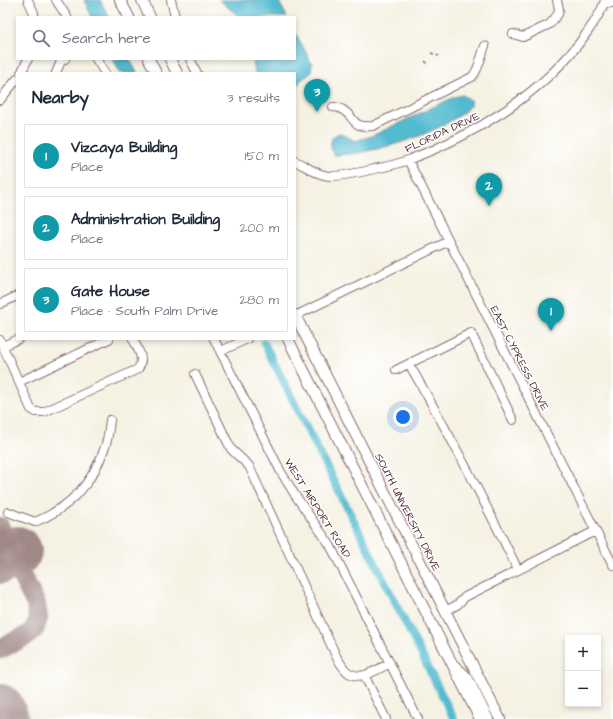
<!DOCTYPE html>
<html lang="en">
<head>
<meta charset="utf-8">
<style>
	body { margin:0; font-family:"Architects Daughter",sans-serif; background:#f6f6f7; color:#1f2937 }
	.controls { position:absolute; right:12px; bottom:12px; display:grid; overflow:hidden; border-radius:0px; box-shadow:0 2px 6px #0003 }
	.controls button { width:36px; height:36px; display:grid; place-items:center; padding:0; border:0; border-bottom:1px solid #e0e1e3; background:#fff; color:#1f2937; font:20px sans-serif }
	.you { position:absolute; left:403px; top:417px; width:14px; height:14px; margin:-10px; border:3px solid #fff; border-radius:50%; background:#1a73e8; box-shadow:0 0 0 6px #1a73e833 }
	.badge { display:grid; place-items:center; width:26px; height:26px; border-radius:50%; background:#0f766e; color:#fff; font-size:13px; font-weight:700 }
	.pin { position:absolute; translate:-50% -33px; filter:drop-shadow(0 1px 2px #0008) }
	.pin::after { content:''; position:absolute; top:21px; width:14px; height:12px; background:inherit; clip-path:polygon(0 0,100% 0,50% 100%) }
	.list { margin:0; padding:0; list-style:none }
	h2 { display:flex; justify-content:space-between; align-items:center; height:52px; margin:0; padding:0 16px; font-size:17px }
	h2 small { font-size:13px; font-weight:400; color:#747a83 }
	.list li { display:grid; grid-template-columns:26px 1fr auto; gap:12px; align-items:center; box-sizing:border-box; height:64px; margin:0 8px 8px; padding:0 8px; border:1px solid #e0e1e3; border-radius:0px }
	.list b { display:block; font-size:15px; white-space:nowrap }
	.list p { margin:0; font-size:13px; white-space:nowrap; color:#747a83 }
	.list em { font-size:13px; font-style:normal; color:#747a83 }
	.icon { flex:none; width:22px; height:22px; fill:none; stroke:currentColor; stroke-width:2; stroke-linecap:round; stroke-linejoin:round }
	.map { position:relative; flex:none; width:613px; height:719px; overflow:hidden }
	.search { position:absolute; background:#fff; box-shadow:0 2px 6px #0003; left:16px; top:16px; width:280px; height:44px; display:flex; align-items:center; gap:10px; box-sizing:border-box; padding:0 14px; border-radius:0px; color:#747a83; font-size:15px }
	.panel { position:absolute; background:#fff; box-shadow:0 2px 6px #0003; left:16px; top:72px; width:280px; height:268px; border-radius:0px }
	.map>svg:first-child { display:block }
	.water { fill:#53bbd0; stroke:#4e6d7e }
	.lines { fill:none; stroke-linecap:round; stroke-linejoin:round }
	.canal { stroke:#53bbd0; stroke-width:8 }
	.taxiway { stroke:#a08887; stroke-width:20 }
	.runway { stroke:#a08887; stroke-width:50 }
	.minor-casing { stroke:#86696b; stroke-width:10 }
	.major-casing { stroke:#86696b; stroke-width:12 }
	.path { stroke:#86696b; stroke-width:1.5; stroke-dasharray:3 3; stroke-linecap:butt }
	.minor { stroke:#fff; stroke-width:8 }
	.major { stroke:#fff; stroke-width:10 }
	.labels { text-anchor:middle; stroke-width:3; stroke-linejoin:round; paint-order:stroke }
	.street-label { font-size:11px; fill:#4a1f2b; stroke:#fff }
</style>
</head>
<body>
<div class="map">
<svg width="613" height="719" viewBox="0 0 613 719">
	<rect width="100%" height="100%" fill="#fff"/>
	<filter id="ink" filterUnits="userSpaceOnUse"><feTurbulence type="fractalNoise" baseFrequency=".025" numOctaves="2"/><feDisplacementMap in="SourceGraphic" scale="8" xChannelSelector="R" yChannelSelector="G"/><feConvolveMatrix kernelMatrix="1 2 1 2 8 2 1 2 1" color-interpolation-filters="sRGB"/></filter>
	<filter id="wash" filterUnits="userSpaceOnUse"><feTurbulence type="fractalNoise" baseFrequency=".012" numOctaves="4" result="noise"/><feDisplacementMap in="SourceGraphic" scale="16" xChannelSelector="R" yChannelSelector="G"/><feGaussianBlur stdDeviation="0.9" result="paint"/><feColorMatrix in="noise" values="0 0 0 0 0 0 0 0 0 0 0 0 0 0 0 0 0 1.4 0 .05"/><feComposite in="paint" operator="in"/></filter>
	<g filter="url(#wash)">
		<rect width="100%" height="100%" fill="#f5f2e3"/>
		<path class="water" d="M84,0H100L109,17H92Z
			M219,0H278L287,17H240Z
			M295,32L312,64L311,73L301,80L295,88V73H255L253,59H295Z
			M113,59H130L137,73H120Z
			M463,95L470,100L471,105C447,133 369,155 334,155C329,146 329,135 341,133L355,141L372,136L454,97Z"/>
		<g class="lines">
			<path class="canal" d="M264,343L454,719"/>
			<path class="taxiway" d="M0,527L4,542L0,555
				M0,562L11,565L19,571L36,604L38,618L35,628L28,635L0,649
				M0,713L2,719"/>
			<path class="runway" d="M0,559L17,551
				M0,709L4,719"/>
		</g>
	</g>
	<g filter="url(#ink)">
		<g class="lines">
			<g class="minor-casing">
				<path id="minor" d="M28,0L34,13V17
					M56,0L67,17
					M171,0L175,17
					M605,3H613
					M513,34L523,37L550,24L558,14L559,9L557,0
					M96,59L105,73
					M190,59L197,73
					M21,73L28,59
					M56,73L61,61L65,59
					M0,100L17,79
					M333,107C336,107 340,108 343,110C357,119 351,128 373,126L472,77C479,70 481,56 485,46
					M408,160L613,565
					M295,161C306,166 318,176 331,176C344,176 357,173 370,170C383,167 396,165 408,160C475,135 544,93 586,34C593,24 602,12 605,0
					M0,304L17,296
					M295,316L449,241
					M214,339L281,472L295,495L330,545L418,719
					M0,340L31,409L36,412H44L138,369C145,358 138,350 133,339
					M3,346L19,339
					M221,351L247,339
					M409,364C448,431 484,500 518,570
					M396,370L471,333L513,420
					M195,374L231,449L249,466L337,658C340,662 344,670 349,673C362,681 378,669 390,663
					M19,382L109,339
					M8,512L35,522C71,507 92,484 105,447C108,439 109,429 110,420
					M445,611L457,605L465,597L595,531
					M454,664L468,677L489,719
					M364,675L386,719"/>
			</g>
			<g class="major-casing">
				<path id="major" d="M120,0L129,17
					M142,0L150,17
					M149,59L156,73
					M170,59L177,73
					M295,315L500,719
					M288,339L480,719"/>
			</g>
			<path class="path" d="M431,53L439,56
				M425,61L429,65"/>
			<use href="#minor" class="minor"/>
			<use href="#major" class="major"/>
		</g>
	</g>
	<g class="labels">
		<g class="street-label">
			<text transform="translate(442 132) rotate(-25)" y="4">FLORIDA DRIVE</text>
			<text transform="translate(520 358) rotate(63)" y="4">EAST CYPRESS DRIVE</text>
			<text transform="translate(318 508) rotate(58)" y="4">WEST AIRPORT ROAD</text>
			<text transform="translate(408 512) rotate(63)" y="4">SOUTH UNIVERSITY DRIVE</text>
		</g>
	</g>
</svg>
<div class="controls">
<button>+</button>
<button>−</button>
</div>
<div class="you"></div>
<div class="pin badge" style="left:551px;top:331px;background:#0f9aa8">1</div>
<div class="pin badge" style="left:489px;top:206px;background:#0f9aa8">2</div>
<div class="pin badge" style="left:317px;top:112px;background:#0f9aa8">3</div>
<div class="search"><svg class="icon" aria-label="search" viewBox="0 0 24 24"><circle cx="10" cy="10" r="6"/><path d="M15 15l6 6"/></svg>Search here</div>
<section class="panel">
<h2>Nearby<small>3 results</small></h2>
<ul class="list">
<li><span class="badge" style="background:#0f9aa8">1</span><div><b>Vizcaya Building</b><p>Place</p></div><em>150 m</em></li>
<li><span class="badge" style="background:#0f9aa8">2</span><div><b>Administration Building</b><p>Place</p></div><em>200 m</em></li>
<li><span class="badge" style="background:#0f9aa8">3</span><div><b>Gate House</b><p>Place · South Palm Drive</p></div><em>280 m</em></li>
</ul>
</section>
</div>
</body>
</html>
